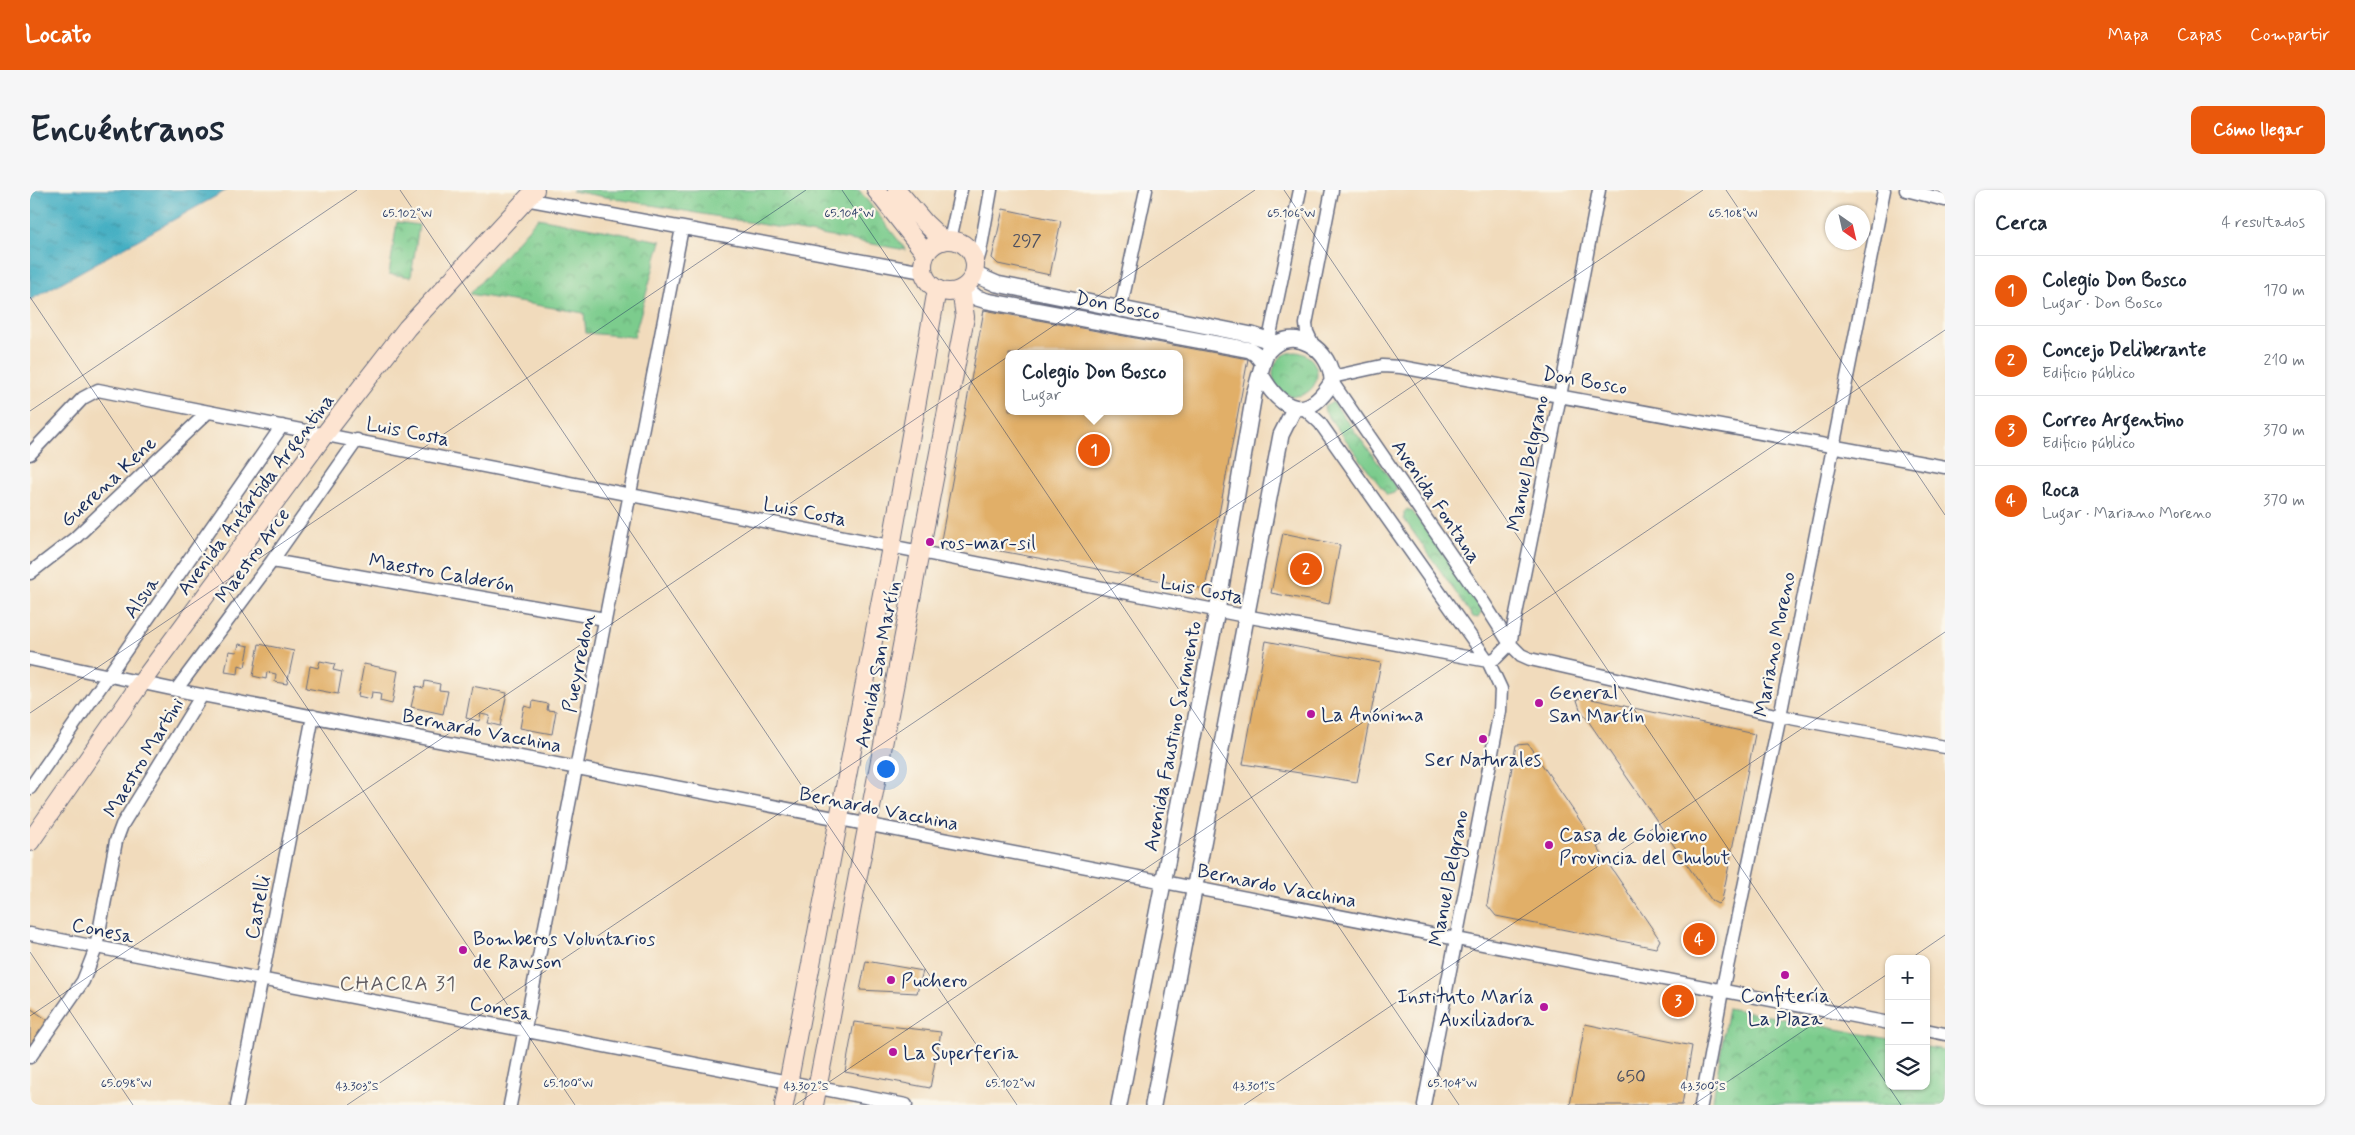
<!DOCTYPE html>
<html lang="es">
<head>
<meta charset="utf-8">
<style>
	body { margin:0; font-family:Mynerve,sans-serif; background:#f6f6f7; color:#1f2937 }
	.controls { position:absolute; right:15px; bottom:15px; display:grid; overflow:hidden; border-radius:10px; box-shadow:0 1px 4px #0004 }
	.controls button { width:45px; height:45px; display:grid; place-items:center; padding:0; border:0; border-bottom:1px solid #e0e1e3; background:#fff; color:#1f2937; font:25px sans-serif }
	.compass { position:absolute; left:1795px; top:15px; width:45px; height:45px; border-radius:50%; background:#fff; box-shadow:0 1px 4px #0004; rotate:146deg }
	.you { position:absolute; left:855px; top:578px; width:18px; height:18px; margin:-12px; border:4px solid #fff; border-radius:50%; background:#1a73e8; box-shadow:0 0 0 8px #1a73e833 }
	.badge { display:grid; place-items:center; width:32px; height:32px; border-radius:50%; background:#ea580c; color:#fff; font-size:16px; font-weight:700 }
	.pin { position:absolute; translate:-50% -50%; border:2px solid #fff; box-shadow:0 1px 5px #0006 }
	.popup { position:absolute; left:975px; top:160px; width:178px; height:65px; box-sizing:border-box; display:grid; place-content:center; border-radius:10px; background:#fff; filter:drop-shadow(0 1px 4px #0005); font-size:16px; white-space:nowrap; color:#747a83 }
	.popup b { font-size:19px; color:#1f2937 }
	.popup::after { content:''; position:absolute; left:50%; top:100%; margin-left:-10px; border:10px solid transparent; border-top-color:#fff }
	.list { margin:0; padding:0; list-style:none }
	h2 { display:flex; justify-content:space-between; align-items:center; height:65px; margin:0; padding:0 20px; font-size:21px }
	h2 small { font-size:16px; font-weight:400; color:#747a83 }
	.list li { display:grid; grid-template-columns:32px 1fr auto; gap:15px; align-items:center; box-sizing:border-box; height:70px; padding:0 20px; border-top:1px solid #e0e1e3 }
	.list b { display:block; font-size:19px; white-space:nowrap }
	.list p { margin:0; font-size:16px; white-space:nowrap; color:#747a83 }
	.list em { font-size:16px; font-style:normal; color:#747a83 }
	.icon { flex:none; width:28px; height:28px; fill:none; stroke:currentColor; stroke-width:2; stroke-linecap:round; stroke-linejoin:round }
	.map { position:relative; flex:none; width:1915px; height:915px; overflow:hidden; border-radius:10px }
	header { display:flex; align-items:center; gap:30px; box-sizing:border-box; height:70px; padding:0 25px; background:#ea580c; color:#fff }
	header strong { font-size:24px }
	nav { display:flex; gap:28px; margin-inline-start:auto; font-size:18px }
	.intro { display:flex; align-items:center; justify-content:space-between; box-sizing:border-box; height:120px; padding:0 30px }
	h1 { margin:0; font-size:35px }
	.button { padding:12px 22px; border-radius:10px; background:#ea580c; color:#fff; font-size:18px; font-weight:700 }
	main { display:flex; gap:30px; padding:0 30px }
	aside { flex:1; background:#fff; border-radius:10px; box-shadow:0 1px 4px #0004 }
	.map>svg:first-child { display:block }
	.park { fill:url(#park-crowns); stroke:#4c7e76 }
	.water { fill:url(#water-ripples); stroke:#2f6e90 }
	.building { fill:#e1af67; fill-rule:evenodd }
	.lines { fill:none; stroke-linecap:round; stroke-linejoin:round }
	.minor-casing { stroke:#666b7f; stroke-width:15 }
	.tertiary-casing { stroke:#666b7f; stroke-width:18 }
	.secondary-casing { stroke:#666b7f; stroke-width:20 }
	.minor { stroke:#fff; stroke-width:12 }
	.tertiary { stroke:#fff; stroke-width:15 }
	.secondary { stroke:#fde4d1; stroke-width:18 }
	.ticks { fill:none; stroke:#1b2f5e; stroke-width:1; stroke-opacity:0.45 }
	.poi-dot { fill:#b5179e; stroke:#fbf7ec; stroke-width:2 }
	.labels { text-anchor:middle; stroke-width:4.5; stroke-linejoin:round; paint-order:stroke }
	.number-label { font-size:18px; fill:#4c4f60 }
	.street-label { font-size:20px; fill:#1b2f5e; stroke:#fbf7ec }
	.poi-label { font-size:20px; fill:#1b2f5e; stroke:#fbf7ec; text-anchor:start }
	.neighbourhood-label { font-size:21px; letter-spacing:1px; fill:#605c61; stroke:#fbf7ec }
	.ticks-label { font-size:12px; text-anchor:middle; fill:#1b2f5e; stroke:#fbf7ec; stroke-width:4.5; stroke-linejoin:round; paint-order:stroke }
</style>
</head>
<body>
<header>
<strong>Locato</strong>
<nav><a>Mapa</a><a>Capas</a><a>Compartir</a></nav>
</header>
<div class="intro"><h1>Encuéntranos</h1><a class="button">Cómo llegar</a></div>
<main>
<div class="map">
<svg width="1915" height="915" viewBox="0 0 1915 915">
	<defs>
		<pattern id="park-crowns" width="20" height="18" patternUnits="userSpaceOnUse" patternTransform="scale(1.25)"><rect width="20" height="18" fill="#7ccc8d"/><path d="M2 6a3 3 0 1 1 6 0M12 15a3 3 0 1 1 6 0" fill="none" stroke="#65a676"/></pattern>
		<pattern id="water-ripples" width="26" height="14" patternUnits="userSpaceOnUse" patternTransform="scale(1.25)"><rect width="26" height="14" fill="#43aec2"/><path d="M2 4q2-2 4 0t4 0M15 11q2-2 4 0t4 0" fill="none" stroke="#378ea1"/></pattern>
	</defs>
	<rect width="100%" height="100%" fill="#fbf7ec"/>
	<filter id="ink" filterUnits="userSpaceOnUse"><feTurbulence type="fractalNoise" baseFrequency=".02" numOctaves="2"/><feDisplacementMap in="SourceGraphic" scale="10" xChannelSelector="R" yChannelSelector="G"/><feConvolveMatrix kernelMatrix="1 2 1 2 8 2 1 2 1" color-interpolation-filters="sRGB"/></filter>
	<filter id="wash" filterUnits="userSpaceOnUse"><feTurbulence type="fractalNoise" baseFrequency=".0096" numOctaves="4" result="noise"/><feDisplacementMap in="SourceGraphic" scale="20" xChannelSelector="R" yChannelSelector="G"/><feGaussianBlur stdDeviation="1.12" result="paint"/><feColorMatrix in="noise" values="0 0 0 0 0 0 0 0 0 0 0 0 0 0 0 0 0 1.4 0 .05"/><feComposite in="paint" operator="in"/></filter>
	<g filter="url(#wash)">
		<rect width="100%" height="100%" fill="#f1dbbc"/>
		<path class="park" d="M543,0H829L876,60L542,1Z
			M508,28L631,51L604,147L556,143L554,123L440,104Z
			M367,32L389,35L381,87L359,84Z
			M1243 184a22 22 0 1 1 44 0a22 22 0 1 1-44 0Z
			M1303,212L1367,298L1364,303L1357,305L1295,222L1294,217Z
			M1377,319L1382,321L1447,409L1452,421L1448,428L1443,427L1374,329V322Z
			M1698,818L1859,849V896H1896V857L1915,860V915H1682Z"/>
		<path class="water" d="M0,0H197L0,110Z"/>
		<g id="blocks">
			<path class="building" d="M973,19L1031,31L1020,85L968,74L962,68Z
				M954,120L1218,169L1175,399L911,350ZM979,164H1149V221H979Z
				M1253,343L1310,355L1299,414L1241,403Z
				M1236,451L1351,473L1327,592L1213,574Z
				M209,454L219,456L215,477L209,475L208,484L195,482L199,461L207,462Z
				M229,454L264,461L257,494L245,492L246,484L237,482L236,489L223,486Z
				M290,471L305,474L303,480L312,482L308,504L276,498L280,476L288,478Z
				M334,474L368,481L362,514L350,511L351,503L342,502L341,509L328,506Z
				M395,491L410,494L409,500L418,501L413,524L381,517L386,496L394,498Z
				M442,496L477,503L470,536L458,533L460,526L451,524L449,531L436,528Z
				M1552,507L1725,544L1692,710L1688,714L1682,711L1550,519L1547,510Z
				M503,511L518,514L517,520L526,521L522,544L490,538L494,516L502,518Z
				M1498,554L1562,648L1566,645L1572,654L1567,657L1630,750L1626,758L1466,726L1457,715L1486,555Z
				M836,771L893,781L887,803L830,800Z
				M0,818L19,831L0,859Z
				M824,832L911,842L900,898L815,882Z
				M1555,834L1662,856L1652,915H1540Z"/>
		</g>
	</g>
	<g filter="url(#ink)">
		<use href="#blocks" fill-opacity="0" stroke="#666b7f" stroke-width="1"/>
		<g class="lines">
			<g class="minor-casing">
				<path id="minor" d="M1876,0L1915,10
					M495,9L893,82
					M920,50L931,0
					M945,79L950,62L961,0
					M1090,121L1116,0
					M1283,155L1277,142L1276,134L1302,0
					M1237,159L1270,0
					M1302,187L1352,176L1371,177L1915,277
					M1302,192L1454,413L1480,454L1491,465L1500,469L1750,526L1915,557
					M1274,218L1290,233L1458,471L1471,499L1470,521L1394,915
					M0,264L53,208L68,200L1215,426L1458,471L1466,468L1480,454L1530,206L1569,0
					M242,371L575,429
					M0,383L44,349L178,222
					M0,469L146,500L1859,833
					M146,500L242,371L327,250
					M0,598L252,236
					M0,744L876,915
					M1896,840L1915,844
					M0,867L53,791L66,758L86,651L92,635L172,505
					M207,915L283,526
					M480,915L652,38
					M1671,915L1692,801L1750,526L1854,0"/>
			</g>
			<g class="tertiary-casing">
				<path id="tertiary" d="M944,84L967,94L1222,145L1247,153
					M934,97L947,108L957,111L1220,160L1226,164L1233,173
					M1089,915L1187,421L1224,204C1228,194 1233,167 1238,161C1262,133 1303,160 1302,192C1277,233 1252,221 1231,185
					M1123,915L1251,245L1264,219"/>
			</g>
			<g class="secondary-casing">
				<path id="secondary" d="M846,0L896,64
					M867,0L895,33L914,51
					M893 76a26 26 0 1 1 52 0a26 26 0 1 1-52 0Z
					M0,652L111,493L295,244L377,138L505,0
					M754,915L861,357L907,99
					M784,915L935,127L931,99"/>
			</g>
			<use href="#minor" class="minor"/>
			<use href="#tertiary" class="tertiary"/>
			<use href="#secondary" class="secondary"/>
		</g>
	</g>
	<path class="ticks" d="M370,0L987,915M812,0L1429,915M1254,0L1871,915M1696,0L1915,325M0,107L545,915M0,221L327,0M0,523L776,0M0,762L103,915M1880,769L1915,745M0,826L1225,0M317,915L1673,0M765,915L1915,140M1214,915L1915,442M1663,915L1859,783"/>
	<g class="poi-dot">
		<circle cx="900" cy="352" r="5"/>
		<circle cx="1509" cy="513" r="5"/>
		<circle cx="1281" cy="524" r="5"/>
		<circle cx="1453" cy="549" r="5"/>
		<circle cx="1519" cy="655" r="5"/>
		<circle cx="433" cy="760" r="5"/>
		<circle cx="1755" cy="785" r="5"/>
		<circle cx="861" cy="790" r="5"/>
		<circle cx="1514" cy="817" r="5"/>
		<circle cx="863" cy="862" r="5"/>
	</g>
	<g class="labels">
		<g class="number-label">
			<text x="997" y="56">297</text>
			<text x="1601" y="892">650</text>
		</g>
		<g class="street-label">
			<text transform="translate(1088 115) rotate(11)" y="7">Don Bosco</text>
			<text transform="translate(1555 190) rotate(10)" y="7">Don Bosco</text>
			<text transform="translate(378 241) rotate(11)" y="7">Luis Costa</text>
			<text transform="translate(1497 273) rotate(-78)" y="7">Manuel Belgrano</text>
			<text transform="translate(78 291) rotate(-43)" y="7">Guerena Kene</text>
			<text transform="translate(225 304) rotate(-53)" y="7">Avenida Antártida Argentina</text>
			<text transform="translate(1407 311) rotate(56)" y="7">Avenida Fontana</text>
			<text transform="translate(775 321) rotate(11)" y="7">Luis Costa</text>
			<text transform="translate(222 365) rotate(-54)" y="7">Maestro Arce</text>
			<text transform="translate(412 382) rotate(10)" y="7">Maestro Calderón</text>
			<text transform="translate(1172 399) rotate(11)" y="7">Luis Costa</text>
			<text transform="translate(111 407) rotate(-55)" y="7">Alsua</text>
			<text transform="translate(1744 454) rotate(-79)" y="7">Mariano Moreno</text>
			<text transform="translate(548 473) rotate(-79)" y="7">Pueyrredon</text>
			<text transform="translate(847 474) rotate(-79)" y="7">Avenida San Martín</text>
			<text transform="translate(452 540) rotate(11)" y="7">Bernardo Vacchina</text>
			<text transform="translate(1142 546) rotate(-79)" y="7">Avenida Faustino Sarmiento</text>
			<text transform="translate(113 567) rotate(-59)" y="7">Maestro Martini</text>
			<text transform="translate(849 618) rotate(11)" y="7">Bernardo Vacchina</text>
			<text transform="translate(1418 688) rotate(-79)" y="7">Manuel Belgrano</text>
			<text transform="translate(1247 695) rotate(11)" y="7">Bernardo Vacchina</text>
			<text transform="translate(227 717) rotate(-79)" y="7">Castelli</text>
			<text transform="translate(73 740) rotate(12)" y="7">Conesa</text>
			<text transform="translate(471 818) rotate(11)" y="7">Conesa</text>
		</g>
		<g class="poi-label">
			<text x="910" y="359">ros-mar-sil</text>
			<text x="1519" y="509">General<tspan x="1519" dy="23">San Martín</tspan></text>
			<text x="1291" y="531">La Anónima</text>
			<text x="1453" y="576" text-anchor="middle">Ser Naturales</text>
			<text x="1529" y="651">Casa de Gobierno<tspan x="1529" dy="23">Provincia del Chubut</tspan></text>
			<text x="443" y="755">Bomberos Voluntarios<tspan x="443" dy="23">de Rawson</tspan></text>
			<text x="871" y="797">Puchero</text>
			<text x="1755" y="812" text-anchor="middle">Confitería<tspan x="1755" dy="23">La Plaza</tspan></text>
			<text x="1504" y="813" text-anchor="end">Instituto María<tspan x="1504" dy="23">Auxiliadora</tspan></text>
			<text x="873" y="869">La Superferia</text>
		</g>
		<g class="neighbourhood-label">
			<text x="368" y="800">CHACRA 31</text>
		</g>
	</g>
	<g class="ticks-label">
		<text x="377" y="27">65.102°W</text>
		<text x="819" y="27">65.104°W</text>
		<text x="1261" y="27">65.106°W</text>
		<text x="1703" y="27">65.108°W</text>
		<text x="96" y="897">65.098°W</text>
		<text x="538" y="897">65.100°W</text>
		<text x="980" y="897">65.102°W</text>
		<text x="1422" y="897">65.104°W</text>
		<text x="327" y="900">43.303°S</text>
		<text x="776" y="900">43.302°S</text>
		<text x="1224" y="900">43.301°S</text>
		<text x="1673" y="900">43.300°S</text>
	</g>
</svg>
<div class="controls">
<button>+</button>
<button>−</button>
<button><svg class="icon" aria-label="layers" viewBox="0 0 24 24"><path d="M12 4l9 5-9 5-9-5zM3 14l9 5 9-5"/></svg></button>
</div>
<svg class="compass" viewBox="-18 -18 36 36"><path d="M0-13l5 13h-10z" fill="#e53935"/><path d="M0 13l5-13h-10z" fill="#747a83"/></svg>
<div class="you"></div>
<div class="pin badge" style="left:1064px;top:260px">1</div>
<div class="popup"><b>Colegio Don Bosco</b>Lugar</div>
<div class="pin badge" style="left:1276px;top:379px">2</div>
<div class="pin badge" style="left:1648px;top:811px">3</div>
<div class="pin badge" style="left:1669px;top:749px">4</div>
</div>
<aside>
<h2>Cerca<small>4 resultados</small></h2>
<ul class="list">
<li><span class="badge">1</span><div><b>Colegio Don Bosco</b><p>Lugar · Don Bosco</p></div><em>170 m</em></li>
<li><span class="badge">2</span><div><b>Concejo Deliberante</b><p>Edificio público</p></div><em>210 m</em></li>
<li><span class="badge">3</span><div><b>Correo Argentino</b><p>Edificio público</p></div><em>370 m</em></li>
<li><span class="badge">4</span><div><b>Roca</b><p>Lugar · Mariano Moreno</p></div><em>370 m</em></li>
</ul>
</aside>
</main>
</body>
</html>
